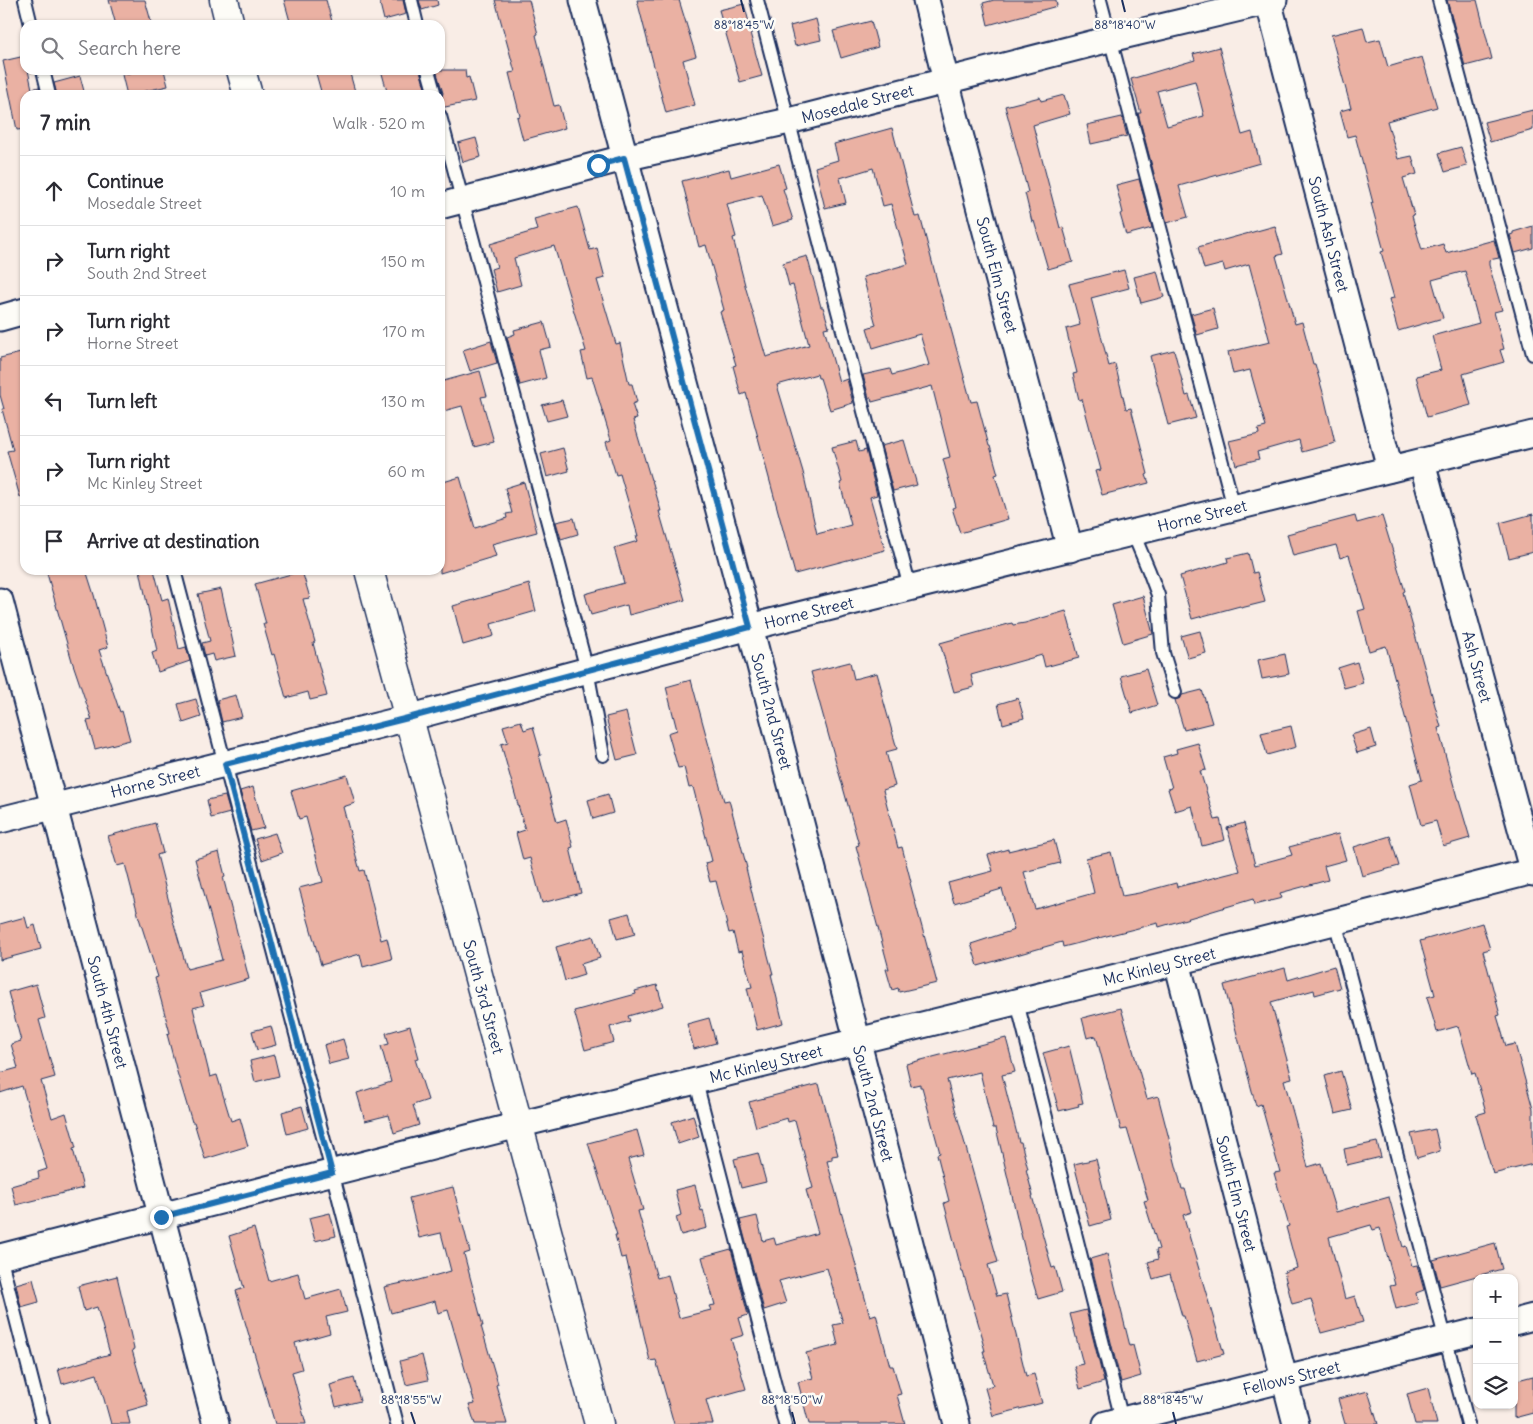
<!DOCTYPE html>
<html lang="en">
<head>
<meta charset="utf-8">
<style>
	body { margin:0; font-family:Delius,sans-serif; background:#f7f7f7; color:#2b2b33 }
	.controls { position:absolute; right:15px; bottom:15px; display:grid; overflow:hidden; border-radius:10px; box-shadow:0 1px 4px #0004 }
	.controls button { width:45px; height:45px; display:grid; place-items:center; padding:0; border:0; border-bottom:1px solid #e1e1e2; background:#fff; color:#2b2b33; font:25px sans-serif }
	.stop { position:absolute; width:15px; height:15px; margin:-11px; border:4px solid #1f6fb2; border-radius:50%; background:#fff }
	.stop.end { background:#1f6fb2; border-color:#fff; box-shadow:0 1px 5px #0008 }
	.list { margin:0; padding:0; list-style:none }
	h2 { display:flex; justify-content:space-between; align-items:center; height:65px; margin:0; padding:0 20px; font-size:21px }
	h2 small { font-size:16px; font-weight:400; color:#7c7c81 }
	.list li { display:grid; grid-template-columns:32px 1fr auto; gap:15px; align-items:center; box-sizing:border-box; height:70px; padding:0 20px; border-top:1px solid #e1e1e2 }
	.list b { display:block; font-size:19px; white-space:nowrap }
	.list p { margin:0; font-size:16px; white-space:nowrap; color:#7c7c81 }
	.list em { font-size:16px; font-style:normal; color:#7c7c81 }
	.icon { flex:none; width:28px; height:28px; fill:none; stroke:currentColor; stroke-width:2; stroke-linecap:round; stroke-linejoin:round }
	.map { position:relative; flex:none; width:1533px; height:1424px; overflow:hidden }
	.search { position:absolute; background:#fff; box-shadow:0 1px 4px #0004; left:20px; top:20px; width:425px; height:55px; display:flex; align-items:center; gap:12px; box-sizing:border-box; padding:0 18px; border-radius:15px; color:#7c7c81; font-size:19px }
	.panel { position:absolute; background:#fff; box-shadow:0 1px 4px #0004; left:20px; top:90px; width:425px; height:485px; border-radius:15px }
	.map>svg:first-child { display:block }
	.building { fill:#eab1a3; stroke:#1b2f5e; fill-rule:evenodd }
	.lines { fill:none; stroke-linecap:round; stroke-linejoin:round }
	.lane-casing { stroke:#1b2f5e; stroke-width:16 }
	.street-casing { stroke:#1b2f5e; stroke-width:29 }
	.secondary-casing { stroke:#1b2f5e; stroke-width:31 }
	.lane { stroke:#fdfcf7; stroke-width:12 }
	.street { stroke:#fdfcf7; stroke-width:25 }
	.secondary { stroke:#fdfcf7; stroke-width:28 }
	.route { stroke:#1f6fb2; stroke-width:6 }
	.ticks { fill:none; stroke:#1b2f5e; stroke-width:2 }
	.labels { text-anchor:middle; stroke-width:5; stroke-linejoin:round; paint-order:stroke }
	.street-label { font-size:16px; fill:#1b2f5e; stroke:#fdfcf7 }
	.ticks-label { font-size:12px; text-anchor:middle; fill:#1b2f5e; stroke:#fdfcf7; stroke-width:5; stroke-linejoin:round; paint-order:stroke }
</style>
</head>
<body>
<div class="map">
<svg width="1533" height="1424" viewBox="0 0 1533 1424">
	<rect width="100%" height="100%" fill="#f9ede6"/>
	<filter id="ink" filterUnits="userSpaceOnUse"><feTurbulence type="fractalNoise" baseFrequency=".02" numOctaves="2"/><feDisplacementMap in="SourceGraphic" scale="10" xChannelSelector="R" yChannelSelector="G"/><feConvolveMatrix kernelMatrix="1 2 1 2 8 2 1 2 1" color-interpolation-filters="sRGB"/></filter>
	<g filter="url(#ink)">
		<path class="building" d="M109,0H145L152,25H116Z
			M284,0H326L333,25H291Z
			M379,0H403L406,14L384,20Z
			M419,0H437L438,5L422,10Z
			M495,0H529L538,34L536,35L554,106L559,105L565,128L523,140L517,117L520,116L509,73L515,72Z
			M637,0H679L696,56L683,60L695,105L666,113Z
			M994,0H1056L1057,6L988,25L983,3Z
			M1447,0H1477L1492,59L1465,66Z
			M744,4L752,33H750L762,76L740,82L719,10Z
			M816,19L821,40L795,46L790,26Z
			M871,21L878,47L841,58L833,31Z
			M1363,27L1367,42L1380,39L1388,67L1422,57L1437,107L1387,121L1398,159L1412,156L1417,174L1403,178L1414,215L1412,216L1422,250L1443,244L1446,253L1494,240L1499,258L1489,260V265L1502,310L1494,312L1504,349L1500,350L1504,362L1463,374L1471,405L1427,417L1416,376L1441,370L1432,336L1479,323L1465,271L1432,280L1443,318L1398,331L1389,299L1394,298L1381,252L1384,251L1371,203H1373L1355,135L1347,137L1340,111L1351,108L1331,35Z
			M1219,47L1242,135L1252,132L1260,163L1179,186L1188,217L1167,223L1138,113H1141L1131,79L1195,60L1193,54ZM1195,81L1204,116L1167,126L1157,91Z
			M25,56V70H28L32,89L39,87L41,95H25V129L17,130L3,61Z
			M141,70H164L168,86L127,95L122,75Z
			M315,70H349L356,95H322Z
			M381,70H420L427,95H388Z
			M436,70H465L466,78L469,77L475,101L440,108V101L443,93Z
			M80,76L85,95H57L54,83Z
			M1064,95L1070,114L1033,125L1060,228L1063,227L1073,262L1048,269L1034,221L1032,222L1025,193L1028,192L1005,106L1040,97L1041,101Z
			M1533,110V130L1490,142L1484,122Z
			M1122,117L1127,136L1091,144L1087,125Z
			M892,128L915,217L920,216L945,311H946L971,402L977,401L989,446H990L998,474L995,475L1008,519L960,533L952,508L956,507L943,459L950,457L932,386L872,402L871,398H869L863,375L890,369L892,375L929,365L920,334L873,348L867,328L876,325L863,277L908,264L891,204L883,206L873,168L840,178L846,203L825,208L815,167L838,160L834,144Z
			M476,138L481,157L463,162L458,143Z
			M1461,147L1467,166L1445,172L1439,153Z
			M779,164L786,188L783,189L793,220L772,226L762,195L727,204L736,237L733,238L746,289L766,357L809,345L793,285L789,286L783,263L807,256L821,307H823L829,327L824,328L839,382L847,379L853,403L830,410L820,378H818L817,374L777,385L803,472L817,534L851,525L840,483L842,482L832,447L856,441L859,452L866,450L877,495L870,497L885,550L795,574L746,393L741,395L733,366L736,365L720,312L724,310L706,245L699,247L682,181L729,169L731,177Z
			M1139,179L1152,228L1126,235L1120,214L1123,213L1116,185Z
			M578,207L590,250L597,248L605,278L597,280L616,344L620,343L629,384H632L637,402L632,404L637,419L633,420L651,480H652L661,511H659L685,600L629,615L627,605L591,615L585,594L624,583L614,548L638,541L636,536H638L620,474L616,475L606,442L611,440L592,377L587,378L581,352L586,351L554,246L514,258L521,285L497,292L491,269L497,267L490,244L537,230L534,219Z
			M1275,226L1283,254L1276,256L1295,324L1302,322L1313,364H1315L1324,396L1335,443L1302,452L1299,440L1257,452L1259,459L1236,465L1229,441L1259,434L1258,429L1266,427L1250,370L1233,374L1228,352L1270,342L1249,264L1225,271L1223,264L1204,269L1198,247Z
			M1533,226V248L1515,253L1510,235L1513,234V232Z
			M1124,270L1129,288L1091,298L1109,366L1115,364L1126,409L1131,408L1148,474L1146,475L1149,483L1102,495L1095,471L1101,470L1082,399L1079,400L1073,374L1077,373L1066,329L1080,325L1069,284Z
			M1157,271L1164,297L1141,303L1134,277Z
			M1213,308L1218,329L1197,335L1191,314Z
			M544,322L551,347L539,350L546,378L520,385L507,337L515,334L514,330Z
			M491,341L497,363L470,371L463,350Z
			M1174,350L1186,396L1189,395L1196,418L1168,425L1150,356Z
			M25,352V497H20L7,451L13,450L2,409H4L0,395V358Z
			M480,371L487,396L481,397L494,442L474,447L462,406L440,412V382Z
			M562,400L567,416L547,421L542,405Z
			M904,440L917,485L893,491L881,446Z
			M563,448L569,471L547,477L541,454Z
			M460,477L475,528L507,518L506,514L512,513L505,488L524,482L537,532L492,544L496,556L440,573V483Z
			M1533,514V552L1509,558L1500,523Z
			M1355,516L1357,523L1382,516L1405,591L1403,592L1441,727L1438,728L1458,801H1459L1470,838L1443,846L1436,821L1421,825L1410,784L1422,780L1386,646L1369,651L1358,611L1365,609L1349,555L1340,558L1336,545L1293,556L1287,534Z
			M574,518L578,534L561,539L556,522Z
			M1248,553L1253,573L1257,572L1265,602L1241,608L1240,606L1192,619L1180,576L1228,562L1227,558Z
			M46,570H86L94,595L108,647L99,650L120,712L122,711L130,740L95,749L87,721L92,720L72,661Z
			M140,570H154L162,600L168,598L179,649L186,647L190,661L158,672L152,653L157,651Z
			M302,571L310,598L303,599L315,642L313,643L327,696L310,700L308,692L286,698L274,654L272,655L263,624H266L255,584Z
			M529,584L536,611L491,624L494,636L463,645L453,606Z
			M221,589L236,656L214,661L212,654L205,656L202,643L210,641L198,594Z
			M1143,596L1153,634L1123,643L1112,605Z
			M1066,611L1079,658L1045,667L1042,655L971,675L974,687L954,692L940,643L1012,623L1013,625L1025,623Z
			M1200,631L1206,653L1188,658L1181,636Z
			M1285,654L1289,674L1262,679L1258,660Z
			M850,662L854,679L877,673L882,691L881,692L897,749L886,752L895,786L883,790L898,848L902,847L911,882L910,883L937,983L899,992L898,988L892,990L886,969H889L856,846L859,845L811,672Z
			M1357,662L1363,683L1344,688L1338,668Z
			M1146,669L1157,705L1132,713L1121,676Z
			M691,680L724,801L729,800L747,868H746L757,914L773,974H771L783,1023L757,1030L747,988L752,987L742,951L738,952L733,932L729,933L716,881L710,882L705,863L712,861L693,787L689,788L684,767L678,768L668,733L677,730L666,687Z
			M1202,690L1212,723L1184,730L1175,700L1181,698L1182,695Z
			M236,695L242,717L222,722L217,700Z
			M1018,698L1024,718L1003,724L998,704Z
			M196,699L201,717L183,723L178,704Z
			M626,712L637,755L617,760L606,717Z
			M521,721L524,730L533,727L541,755H539L557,822L566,819L573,847L570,848L581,893L542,903L530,858L523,860L516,833L525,830L501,744L508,742L503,726Z
			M1291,726L1296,747L1267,755L1261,733Z
			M1371,729L1376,747L1357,753L1351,735Z
			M1198,743L1206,770L1200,771L1215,820L1220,819L1225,840L1202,846L1192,806L1175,811L1168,789L1172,788L1163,757L1177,753L1176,749Z
			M347,775L355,803L343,807L360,871L364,870L381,940L387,938L392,959L363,967L360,954L321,965L299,888L323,882L306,817L299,819L291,791Z
			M253,787L264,828L251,831L240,791Z
			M608,794L613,813L593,819L588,800Z
			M225,796L230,813L211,818L207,800Z
			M155,823L163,853L157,855L171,910H170L187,969L222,960L195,859L219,852L225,876L223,877L249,979L200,993L204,1005L193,1008L210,1077L217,1075L231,1121L240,1118L248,1146L205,1159L194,1122H192L177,1072L167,1034L170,1033L155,978L158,977L139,918L125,864L117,866L108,836Z
			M1244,823L1255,865L1292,855L1289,847L1338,834L1346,860L1324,866L1328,880L1280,893L1282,898L1254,905L1253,899L1159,927L1158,923L1063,947L1062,942L978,966L971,944L1014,930L1002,889L954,903L948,883L993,871L988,855L1008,849V851L1054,840L1060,863L1024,872L1035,909L1094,893L1086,858L1111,852L1122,896L1139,893L1176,883L1177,887L1240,871L1227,828Z
			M275,833L282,853L262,860L255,839Z
			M1390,836L1399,866L1362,876L1354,847Z
			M629,913L635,934L617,939L611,918Z
			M25,917L28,928L35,925L41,949L0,960V924Z
			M1482,923L1490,949L1483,951L1500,1015L1497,1016L1506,1046L1515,1044L1533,1109V1164L1493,1174L1476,1115L1486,1112L1475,1073L1472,1074L1458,1026L1437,1032L1427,997L1435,995L1420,941Z
			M593,936L600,958L581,964L584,975L565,981L556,947Z
			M1334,966L1340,988L1315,995L1314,990L1271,1002L1292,1078L1284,1080L1308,1167L1321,1163L1336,1212L1389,1197L1403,1247L1406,1246L1412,1266L1417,1265L1424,1290L1416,1293L1418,1303L1396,1309L1390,1286L1395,1285L1380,1228L1373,1230L1371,1225L1329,1237L1345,1299L1355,1296L1363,1322L1321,1333L1311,1299L1292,1304L1284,1272L1297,1268L1286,1227L1289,1226L1274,1173L1280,1172L1261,1104L1256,1106L1224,985L1285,968L1288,980Z
			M36,984L45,1018L39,1020L55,1077L41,1081L52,1118L66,1113L76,1148L73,1149L83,1188L16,1205L11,1186L39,1178L38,1172L47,1169L22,1086L0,1093V1073L18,1068L11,1044L21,1041L8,992Z
			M657,985L663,1006L628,1016L630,1021L610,1027L614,1042L585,1050L574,1011L636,994L635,991Z
			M1121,1008L1147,1099L1158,1096L1182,1189H1185L1192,1212L1183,1215L1224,1354L1197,1361L1184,1316H1182L1170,1274L1153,1279L1148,1262L1158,1259L1156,1250L1159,1249L1144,1201L1148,1200L1127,1129L1121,1130L1096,1036L1087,1038L1082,1018Z
			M709,1018L716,1043L694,1049L687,1024Z
			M271,1026L276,1045L257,1050L252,1031Z
			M410,1026L419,1058L415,1059L428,1100L413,1105L419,1125L394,1133L389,1115L365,1121L357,1093L391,1082L381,1046L389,1044L386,1033Z
			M1006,1038L1015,1072L1002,1075L1019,1142H1021L1028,1169H1026L1033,1196H1032L1052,1268L1055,1267L1062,1292L1038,1299L1030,1272L996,1128H993L980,1072L947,1080L998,1262L988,1265L997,1296L1006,1294L1026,1376L1034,1374L1042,1403L993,1416L985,1388L993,1385L983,1351H985L982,1340L983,1339L963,1272H962L944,1203L949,1201L937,1154L940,1153L922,1087H920V1084L911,1086L906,1064Z
			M343,1039L349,1059L329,1064L324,1045Z
			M1069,1046L1083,1103L1078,1104L1079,1106L1059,1111L1043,1053Z
			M274,1055L279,1076L255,1082L250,1061Z
			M1341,1071L1352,1110L1335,1114L1325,1076Z
			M819,1084L838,1155L832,1156V1160L827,1161L870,1316L876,1314L890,1366H893L901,1394L897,1395L905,1424H809L798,1382L813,1378L806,1353L838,1345L833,1325L843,1323L827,1268L779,1281L786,1303L764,1310L740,1220L757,1216L763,1241L774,1238L776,1245L818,1233L806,1190L813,1188L795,1120L788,1122L787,1118L756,1127L749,1102Z
			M302,1106L308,1128L287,1134L282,1112Z
			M693,1115L699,1137L678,1144L672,1122Z
			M1435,1129L1440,1151L1417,1158L1411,1134Z
			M637,1130L644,1155L628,1159L643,1210L638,1211L657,1278L668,1275L679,1318L711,1310L709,1306L715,1305L702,1257L731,1249L748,1315L739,1318L744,1335L731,1339L746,1389L706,1400L713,1424H674L656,1360L650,1361L626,1257L621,1258L615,1235H617L588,1143Z
			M1377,1142L1381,1157L1347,1165L1344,1149Z
			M758,1153L766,1182L741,1188L734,1159Z
			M1096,1159L1111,1220L1090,1226L1074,1164Z
			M695,1185L701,1211L703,1210L707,1228L681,1235L676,1217L681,1215L675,1190Z
			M453,1187L470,1252L464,1254L483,1326H481L498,1384L496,1385L507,1424H475L469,1405L475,1404L448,1310L438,1313L435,1301L391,1313L384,1287L407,1282L408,1283L451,1271L441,1233L419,1238L409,1198Z
			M330,1213L336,1236L315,1241L309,1218Z
			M254,1228L269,1281L298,1273L305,1299L341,1289L347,1312L326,1317L330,1333L295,1343L302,1369L292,1372L306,1424H275L236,1291L244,1288L229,1236Z
			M1495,1243L1502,1269L1440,1286L1433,1260Z
			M1107,1254L1130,1346L1133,1345L1141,1376L1121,1382L1090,1259Z
			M117,1276L134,1349L132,1350L148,1405L127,1411L130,1424H111L97,1374L62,1384L58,1369L110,1354L97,1307L84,1311L78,1286Z
			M33,1279L39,1302L21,1307L16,1284Z
			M1086,1310L1104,1382L1080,1389L1074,1366L1083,1364L1070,1314Z
			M422,1355L428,1380L406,1385L400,1361Z
			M1533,1376V1413L1514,1418V1381Z
			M354,1378L360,1401L336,1407L330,1385Z
			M1428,1388L1437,1424H1415L1407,1394Z
			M1368,1391L1378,1424H1345L1338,1399Z"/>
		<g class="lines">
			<g class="lane-casing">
				<path id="lane" d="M25,0L31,25
					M411,0L417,25
					M757,0L910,588
					M1100,0L1234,508
					M1439,0L1533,354
					M43,70L49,95
					M428,70L435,95
					M440,116L587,670L603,755
					M1133,533L1149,571L1158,595L1163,653L1175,692
					M174,570L327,1152L397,1424
					M1335,921L1468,1424
					M1017,1002L1123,1424
					M696,1082L785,1424
					M0,1256L43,1424"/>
			</g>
			<g class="street-casing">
				<g id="street">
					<path id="s1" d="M583,0L750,627L957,1424"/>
					<path id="s2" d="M926,0L946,81L1070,549"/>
					<path id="s3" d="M1268,0L1390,469"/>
					<path id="s4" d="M440,206L624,158L789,121L1110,39L1274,0"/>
					<path d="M0,318L25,311"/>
					<path id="s5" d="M1422,462L1533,873"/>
					<path id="s6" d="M0,601L216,1424"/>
					<path id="s7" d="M0,820L408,718L750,627L1533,434"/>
					<path id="s8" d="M1177,962L1296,1424"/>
					<path id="s9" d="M0,1257L518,1125L1177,962L1533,871"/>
					<path d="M1514,1322L1533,1317"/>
					<path id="s10" d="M1106,1424L1477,1331"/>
				</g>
			</g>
			<g class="secondary-casing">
				<g id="secondary">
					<path d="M224,0L230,25"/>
					<path d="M241,70L248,95"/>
					<path id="s11" d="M369,570L599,1424"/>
				</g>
			</g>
			<use href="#lane" class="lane"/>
			<use href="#street" class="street"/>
			<use href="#secondary" class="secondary"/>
		</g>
	</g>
	<g class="lines" filter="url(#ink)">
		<path class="route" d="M161,1217L332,1173L225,764L408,718L750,627L624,158L598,165"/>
	</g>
	<path class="ticks" d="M741,0L744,12M1122,0L1125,12M411,1412L415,1424M792,1412L795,1424M1173,1412L1176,1424"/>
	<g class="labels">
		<g class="street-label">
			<text dy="6" stroke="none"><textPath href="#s4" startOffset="430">Mosedale Street</textPath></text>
			<text dy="6" stroke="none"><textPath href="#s3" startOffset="242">South Ash Street</textPath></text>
			<text dy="6" stroke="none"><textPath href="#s2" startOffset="284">South Elm Street</textPath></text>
			<text dy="6" stroke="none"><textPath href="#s7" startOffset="1240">Horne Street</textPath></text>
			<text dy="6" stroke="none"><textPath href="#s7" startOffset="835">Horne Street</textPath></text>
			<text dy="6" stroke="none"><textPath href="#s5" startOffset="212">Ash Street</textPath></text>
			<text dy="6" stroke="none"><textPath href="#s1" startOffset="736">South 2nd Street</textPath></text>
			<text dy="6" stroke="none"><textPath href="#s7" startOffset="160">Horne Street</textPath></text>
			<text dy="6" stroke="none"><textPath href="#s9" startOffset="1195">Mc Kinley Street</textPath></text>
			<text dy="6" stroke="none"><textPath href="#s11" startOffset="442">South 3rd Street</textPath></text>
			<text dy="6" stroke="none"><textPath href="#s6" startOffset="425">South 4th Street</textPath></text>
			<text dy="6" stroke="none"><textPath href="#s9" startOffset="790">Mc Kinley Street</textPath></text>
			<text dy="6" stroke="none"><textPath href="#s1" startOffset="1141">South 2nd Street</textPath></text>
			<text dy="6" stroke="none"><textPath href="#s8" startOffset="239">South Elm Street</textPath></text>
			<text dy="6" stroke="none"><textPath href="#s10" startOffset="191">Fellows Street</textPath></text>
		</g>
	</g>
	<g class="ticks-label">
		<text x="744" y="29">88°18'45"W</text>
		<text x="1125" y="29">88°18'40"W</text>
		<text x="411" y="1404">88°18'55"W</text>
		<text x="792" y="1404">88°18'50"W</text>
		<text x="1173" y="1404">88°18'45"W</text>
	</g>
</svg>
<div class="controls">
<button>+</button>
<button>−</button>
<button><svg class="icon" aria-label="layers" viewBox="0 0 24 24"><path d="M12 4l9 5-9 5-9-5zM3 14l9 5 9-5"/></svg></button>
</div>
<div class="stop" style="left:598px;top:165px"></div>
<div class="stop end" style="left:161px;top:1217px"></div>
<div class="search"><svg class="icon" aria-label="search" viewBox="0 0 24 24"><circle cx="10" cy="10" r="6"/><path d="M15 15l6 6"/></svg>Search here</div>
<section class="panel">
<h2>7 min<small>Walk · 520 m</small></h2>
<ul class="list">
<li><svg class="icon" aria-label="ahead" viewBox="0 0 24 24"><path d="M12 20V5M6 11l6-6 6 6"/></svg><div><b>Continue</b><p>Mosedale Street</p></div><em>10 m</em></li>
<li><svg class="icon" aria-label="right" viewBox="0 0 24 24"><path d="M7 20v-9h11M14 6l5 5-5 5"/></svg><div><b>Turn right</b><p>South 2nd Street</p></div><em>150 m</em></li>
<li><svg class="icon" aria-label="right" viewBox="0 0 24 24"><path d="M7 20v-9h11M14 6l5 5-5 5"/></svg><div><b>Turn right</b><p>Horne Street</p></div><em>170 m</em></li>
<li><svg class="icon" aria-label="left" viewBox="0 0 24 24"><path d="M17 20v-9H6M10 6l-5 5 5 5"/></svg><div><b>Turn left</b></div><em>130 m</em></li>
<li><svg class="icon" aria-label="right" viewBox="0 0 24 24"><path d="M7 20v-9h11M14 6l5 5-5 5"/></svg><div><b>Turn right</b><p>Mc Kinley Street</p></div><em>60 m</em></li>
<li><svg class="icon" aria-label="arrive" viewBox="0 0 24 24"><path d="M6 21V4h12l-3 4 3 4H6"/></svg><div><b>Arrive at destination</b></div></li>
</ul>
</section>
</div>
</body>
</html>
